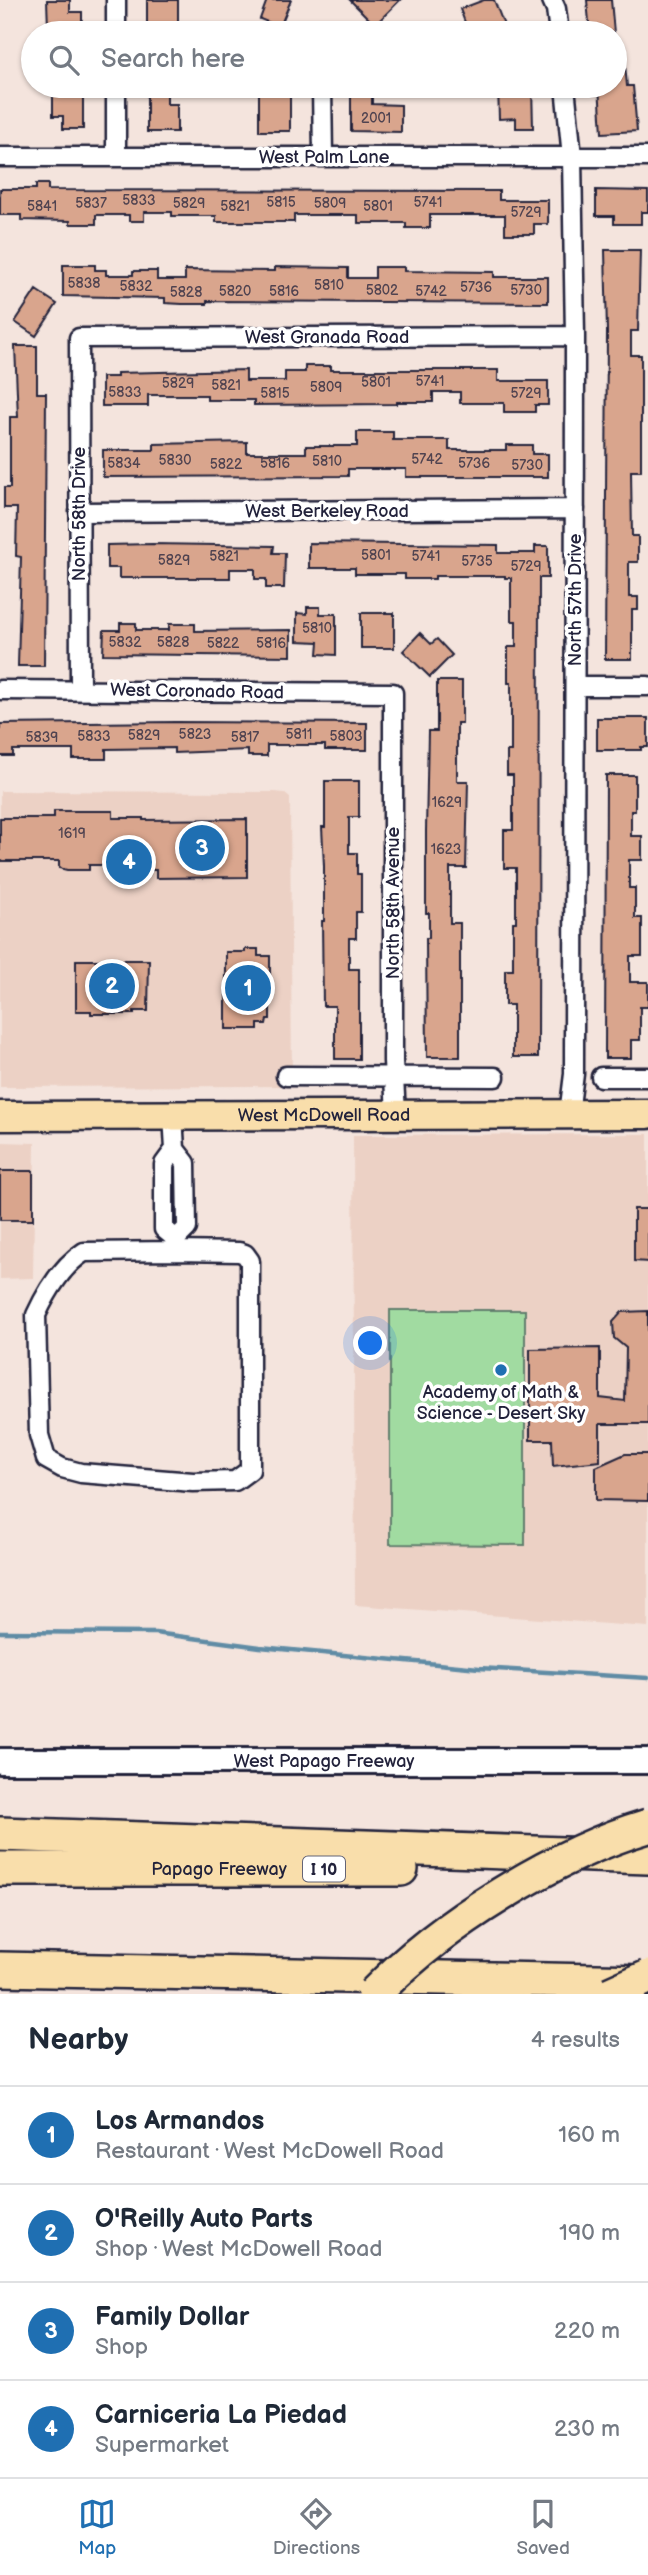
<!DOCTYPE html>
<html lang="en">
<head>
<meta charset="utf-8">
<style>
	body { margin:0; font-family:"Balsamiq Sans",sans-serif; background:#f6f6f7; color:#1f2937 }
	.you { position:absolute; left:371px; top:1344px; width:24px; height:24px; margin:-18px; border:5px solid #fff; border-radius:50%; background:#1a73e8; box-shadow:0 0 0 10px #1a73e833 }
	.badge { display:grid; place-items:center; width:46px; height:46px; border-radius:50%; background:#1f6fb2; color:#fff; font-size:23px; font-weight:700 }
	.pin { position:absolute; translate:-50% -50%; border:4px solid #fff; box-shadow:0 2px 7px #0006 }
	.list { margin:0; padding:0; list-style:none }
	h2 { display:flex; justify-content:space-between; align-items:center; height:91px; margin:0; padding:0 28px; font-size:30px }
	h2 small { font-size:23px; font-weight:400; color:#747a83 }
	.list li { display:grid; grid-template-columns:46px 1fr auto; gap:21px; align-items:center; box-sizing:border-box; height:98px; padding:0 28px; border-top:2px solid #e0e1e3 }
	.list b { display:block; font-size:26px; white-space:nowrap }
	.list p { margin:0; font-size:23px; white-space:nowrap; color:#747a83 }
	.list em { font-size:23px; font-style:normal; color:#747a83 }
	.icon { flex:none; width:38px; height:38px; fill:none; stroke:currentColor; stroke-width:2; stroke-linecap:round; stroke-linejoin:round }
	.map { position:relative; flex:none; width:648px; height:1994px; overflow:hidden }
	.search { position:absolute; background:#fff; box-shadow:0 2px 5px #0004; left:21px; right:21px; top:21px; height:77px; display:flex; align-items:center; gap:18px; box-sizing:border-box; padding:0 24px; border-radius:38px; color:#747a83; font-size:26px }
	.sheet { height:483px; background:#fff }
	nav { display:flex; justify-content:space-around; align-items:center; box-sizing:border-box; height:98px; border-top:2px solid #e0e1e3; background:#fff; font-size:19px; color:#747a83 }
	nav a { display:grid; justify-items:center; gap:4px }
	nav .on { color:#1f6fb2 }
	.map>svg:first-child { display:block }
	.built { fill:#ecd1c5 }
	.green { fill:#a1dba1; stroke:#627e6e; stroke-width:2 }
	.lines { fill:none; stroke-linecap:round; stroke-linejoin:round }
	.stream { stroke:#618ca5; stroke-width:4.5 }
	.building { fill:#d9a58d; stroke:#22223b; stroke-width:2 }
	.street-casing { stroke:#22223b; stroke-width:23 }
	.secondary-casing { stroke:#22223b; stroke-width:30 }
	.primary-casing { stroke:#22223b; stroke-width:33 }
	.highway-casing { stroke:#22223b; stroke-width:38 }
	.street { stroke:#fff; stroke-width:18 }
	.secondary { stroke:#fff; stroke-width:24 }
	.primary { stroke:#f9deab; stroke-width:28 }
	.highway { stroke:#f9deab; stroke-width:33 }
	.highway-bridge-casing { stroke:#22223b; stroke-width:38; stroke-linecap:butt }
	.highway-bridge { stroke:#f9deab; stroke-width:33 }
	.poi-dot { fill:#1f6fb2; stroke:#fff; stroke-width:2.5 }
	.labels { text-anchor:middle; stroke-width:7; stroke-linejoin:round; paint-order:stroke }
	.number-label { font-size:14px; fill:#504350 }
	.shield { fill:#fff; stroke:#646476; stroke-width:2 }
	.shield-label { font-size:16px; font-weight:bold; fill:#22223b }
	.street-label { font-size:18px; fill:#22223b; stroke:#fff }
	.poi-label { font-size:18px; fill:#22223b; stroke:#fff }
</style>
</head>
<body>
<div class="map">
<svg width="648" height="1994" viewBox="0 0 648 1994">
	<rect width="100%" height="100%" fill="#f4e4dd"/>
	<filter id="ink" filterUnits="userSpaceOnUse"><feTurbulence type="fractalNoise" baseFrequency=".0143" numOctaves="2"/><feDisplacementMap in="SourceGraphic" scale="14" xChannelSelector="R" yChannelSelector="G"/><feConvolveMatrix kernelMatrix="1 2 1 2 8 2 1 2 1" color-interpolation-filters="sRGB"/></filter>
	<g filter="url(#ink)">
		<path class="built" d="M0,791L275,792L284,793L290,798L292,1086L0,1087Z
			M648,1134V1627L355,1605L353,1135Z
			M0,1142L35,1143L33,1278L0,1279Z"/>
		<path class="green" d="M390,1310H525V1545L390,1544Z"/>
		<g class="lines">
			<path class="stream" d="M0,1632L155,1633L260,1647L479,1668L648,1678"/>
		</g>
		<path class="building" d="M47,0H70V12H82V27L48,28Z
			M147,0H178V33H147Z
			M267,0H291L280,27L260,19Z
			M350,0H400L375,25Z
			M484,0H494L507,33H469L460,9Z
			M587,0H611L614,33H590Z
			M624,54L627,86H633L637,131L602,133L599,86H615V55Z
			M498,86H532L533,128H516V118L499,119Z
			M53,89H83V129H63V116H53Z
			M259,90H290V131H259Z
			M351,91H372V104L401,105V132L351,131Z
			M147,93H167V104H177V132H147Z
			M36,184H48V190L499,191V200H548V224H534V234H505V215H430V228H406V223H358V215H294V222H216V216H172V212H144V221H129V215H96V224H70V221L21,220V215H0V189H36Z
			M596,190L648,191V212H641V224H614V216H596Z
			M605,250H640L638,331H631V355H641V471H631L632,536H638V562H629V597H638V610H632V659H605L607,331Z
			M63,265H95V270H106V275H133V271H157V280H185V270L275,271V267L348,268V278H375V267H404V271L494,272V277H548V303L207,301V304H182L165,303V298L63,296Z
			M36,290L57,304L36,336L15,322Z
			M15,346H37V393H46L44,666H18L21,557L16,556L17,508H4V488H10V417H18Z
			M305,366H331V370H498V381H548V405H535V412H504V403H460V392H433V402H397V404L254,405V400H207V395H148V406H102V377H117V373L246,370V381H285V372H305Z
			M357,432H393V440H449V450H506V445H532V454H548V477H406V469H348V476L103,477V450H154V444L247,442V453H306V446H357Z
			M309,543L498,545V553H535V546H548V578H539L538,1057H513V1005H505V970H513V922H516V868H504V830H513V775H507V751H511V683H508V647H516V621H511V578H505V576H435V579H405V574H355V568H309Z
			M152,544L274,546L273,553H285L284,588H266V579H255V569H230V578H119V568H107V545Z
			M307,607H320V614H336V655L318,654L319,642L297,641V613L307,614Z
			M361,613H394V648H361Z
			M120,623H136V630H169V624H195V631L291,630V656L103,654L104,630H120Z
			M420,633L431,644L437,639L452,655L430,677L403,651Z
			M437,681H462V723H457V781H468L466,868H450V923H460V1057H427L426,938H429V913H426V831L428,731H437Z
			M597,718H648V747H641V750H597Z
			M175,722L367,723V750H325V745H267V756H248V750L174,753V748L106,749V759H73V750H13V756H0V724Z
			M606,775H635V811H631V836H642V860H629V888H635V918H642V956H630V982H648V1007H640V1040H631V1058H605Z
			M325,781H359V817H349V853H357V874H361V912H356V938H349V969H359V1059H335V1006H323L322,921H324V866L322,827H325Z
			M54,811H113V818H143V820L247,819V877L156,878V870H113V865H89V870H67L59,868V861H0V818H54Z
			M245,949H258V956H270V1019H267L266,1024H258V1029H226V952H245Z
			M76,960H149L148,1011H134V1014H91V1011H76Z
			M0,1171H33V1220H0Z
			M634,1209H648V1262L634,1261Z
			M648,1311V1424H600V1461L553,1466L552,1440H530V1349L600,1348V1398L625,1401L626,1348L614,1338L613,1322L622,1312Z
			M625,1454H648V1501L596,1500V1467Z"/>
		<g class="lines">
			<g class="street-casing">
				<path id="street" d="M116,0V33
					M552,0L556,9L559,33
					M116,86V156
					M322,86L323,157
					M565,86L572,157L575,336L574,1074L569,1114
					M0,157H648
					M79,512L575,509
					M575,686H648
					M0,690L393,693V1061L396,1113
					M80,690L79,338L575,336
					M286,1076L495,1077
					M601,1077H648
					M173,1115L175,1149L164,1164V1229L176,1239
					M175,1149L186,1163L187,1228L176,1239V1251L239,1252L245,1254L250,1261V1470L235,1481L193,1482L81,1473L62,1468L46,1459L39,1435L36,1315C47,1291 62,1266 84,1252L176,1251"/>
			</g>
			<g class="secondary-casing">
				<g id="secondary">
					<path id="s1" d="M0,1761H648"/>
				</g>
			</g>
			<g class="primary-casing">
				<g id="primary">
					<path id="s2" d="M0,1116L648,1114"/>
				</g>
			</g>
			<g class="highway-casing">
				<g id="highway">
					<path d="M0,1834L648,1857"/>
					<path id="s3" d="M0,1869H401"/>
					<path d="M0,1969L645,1982"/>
				</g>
			</g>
			<use href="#street" class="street"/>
			<use href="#secondary" class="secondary"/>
			<use href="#primary" class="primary"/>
			<use href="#highway" class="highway"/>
			<g class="highway-bridge-casing">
				<path id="highway-bridge" d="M374,1994C440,1925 556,1853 648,1826
					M610,1994L648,1977"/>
			</g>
			<use href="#highway-bridge" class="highway-bridge"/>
		</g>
	</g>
	<circle class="poi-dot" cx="501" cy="1370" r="7"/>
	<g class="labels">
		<g class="number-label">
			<text x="376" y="123">2001</text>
			<text x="139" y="205">5833</text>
			<text x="281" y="207">5815</text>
			<text x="428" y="207">5741</text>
			<text x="91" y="208">5837</text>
			<text x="189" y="208">5829</text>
			<text x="330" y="208">5809</text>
			<text x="42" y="211">5841</text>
			<text x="235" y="211">5821</text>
			<text x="378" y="211">5801</text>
			<text x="526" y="217">5729</text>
			<text x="84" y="288">5838</text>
			<text x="329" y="290">5810</text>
			<text x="136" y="291">5832</text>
			<text x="476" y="292">5736</text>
			<text x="382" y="295">5802</text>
			<text x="526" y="295">5730</text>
			<text x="235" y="296">5820</text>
			<text x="284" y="296">5816</text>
			<text x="431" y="296">5742</text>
			<text x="186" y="297">5828</text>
			<text x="430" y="386">5741</text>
			<text x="376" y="387">5801</text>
			<text x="178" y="388">5829</text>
			<text x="226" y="390">5821</text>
			<text x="326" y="392">5809</text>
			<text x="125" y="397">5833</text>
			<text x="275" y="398">5815</text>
			<text x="526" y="398">5729</text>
			<text x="427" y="464">5742</text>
			<text x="175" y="465">5830</text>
			<text x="327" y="466">5810</text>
			<text x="124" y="468">5834</text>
			<text x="275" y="468">5816</text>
			<text x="474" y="468">5736</text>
			<text x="226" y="469">5822</text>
			<text x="527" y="470">5730</text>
			<text x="376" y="560">5801</text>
			<text x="224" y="561">5821</text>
			<text x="426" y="561">5741</text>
			<text x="174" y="565">5829</text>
			<text x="477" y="566">5735</text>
			<text x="526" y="571">5729</text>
			<text x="317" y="633">5810</text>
			<text x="125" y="647">5832</text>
			<text x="173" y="647">5828</text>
			<text x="223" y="648">5822</text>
			<text x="271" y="648">5816</text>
			<text x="195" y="739">5823</text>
			<text x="299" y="739">5811</text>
			<text x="144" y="740">5829</text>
			<text x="94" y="741">5833</text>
			<text x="346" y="741">5803</text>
			<text x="42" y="742">5839</text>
			<text x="245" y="742">5817</text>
			<text x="447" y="807">1629</text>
			<text x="72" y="838">1619</text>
			<text x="446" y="854">1623</text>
		</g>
		<rect class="shield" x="303" y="1856.5" width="42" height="25" rx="5"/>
		<g class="shield-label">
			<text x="324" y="1875">I 10</text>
		</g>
		<g class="street-label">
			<text x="324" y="163">West Palm Lane</text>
			<text x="327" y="343">West Granada Road</text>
			<text x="327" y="517">West Berkeley Road</text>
			<text transform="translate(79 514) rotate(-90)" y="6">North 58th Drive</text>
			<text transform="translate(575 600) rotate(-90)" y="6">North 57th Drive</text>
			<text transform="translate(197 691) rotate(1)" y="6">West Coronado Road</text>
			<text transform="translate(393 903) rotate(-90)" y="6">North 58th Avenue</text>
			<text dy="6" stroke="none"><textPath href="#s2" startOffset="324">West McDowell Road</textPath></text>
			<text dy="6" stroke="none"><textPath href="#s1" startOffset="324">West Papago Freeway</textPath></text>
			<text dy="6" stroke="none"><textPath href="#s3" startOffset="219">Papago Freeway</textPath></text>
		</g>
		<g class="poi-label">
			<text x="501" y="1398">Academy of Math &amp;<tspan x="501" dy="21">Science - Desert Sky</tspan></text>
		</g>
	</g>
</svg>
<div class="you"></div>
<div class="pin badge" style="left:248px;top:988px">1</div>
<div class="pin badge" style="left:112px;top:986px">2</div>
<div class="pin badge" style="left:202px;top:848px">3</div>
<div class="pin badge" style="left:129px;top:862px">4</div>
<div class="search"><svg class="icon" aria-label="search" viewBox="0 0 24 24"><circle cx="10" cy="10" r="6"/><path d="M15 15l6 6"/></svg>Search here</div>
</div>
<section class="sheet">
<h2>Nearby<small>4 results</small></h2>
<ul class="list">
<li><span class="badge">1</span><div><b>Los Armandos</b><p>Restaurant · West McDowell Road</p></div><em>160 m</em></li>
<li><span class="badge">2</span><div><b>O'Reilly Auto Parts</b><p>Shop · West McDowell Road</p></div><em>190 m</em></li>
<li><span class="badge">3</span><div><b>Family Dollar</b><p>Shop</p></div><em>220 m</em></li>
<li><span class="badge">4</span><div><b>Carniceria La Piedad</b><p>Supermarket</p></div><em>230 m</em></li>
</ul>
</section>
<nav>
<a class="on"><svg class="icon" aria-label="map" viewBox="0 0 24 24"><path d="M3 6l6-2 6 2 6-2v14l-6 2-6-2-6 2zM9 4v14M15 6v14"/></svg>Map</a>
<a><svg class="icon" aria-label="directions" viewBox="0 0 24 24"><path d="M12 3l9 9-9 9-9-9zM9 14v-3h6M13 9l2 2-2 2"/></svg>Directions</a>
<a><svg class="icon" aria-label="saved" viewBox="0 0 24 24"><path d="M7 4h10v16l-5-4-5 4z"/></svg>Saved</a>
</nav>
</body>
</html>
